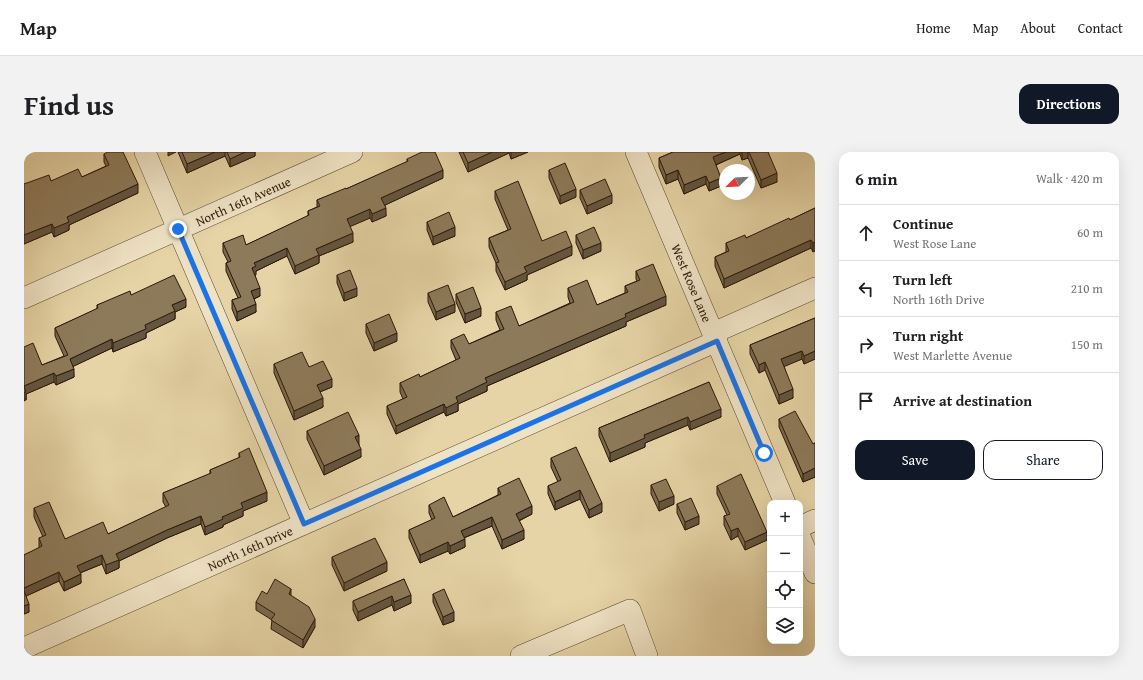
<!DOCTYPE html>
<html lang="en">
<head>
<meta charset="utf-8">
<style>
	body { margin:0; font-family:"Gentium Book Plus",serif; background:#f2f2f2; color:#202124 }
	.controls { position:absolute; right:12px; bottom:12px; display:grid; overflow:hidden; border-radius:8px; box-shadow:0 4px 16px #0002 }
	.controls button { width:36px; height:36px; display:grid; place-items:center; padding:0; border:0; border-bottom:1px solid #e0e0e0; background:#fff; color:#202124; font:20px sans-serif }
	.compass { position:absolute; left:695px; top:12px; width:36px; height:36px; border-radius:50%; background:#fff; box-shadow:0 4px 16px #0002; rotate:246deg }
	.stop { position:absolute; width:12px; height:12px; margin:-9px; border:3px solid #1a73e8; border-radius:50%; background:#fff }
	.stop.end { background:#1a73e8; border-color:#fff; box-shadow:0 1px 4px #0008 }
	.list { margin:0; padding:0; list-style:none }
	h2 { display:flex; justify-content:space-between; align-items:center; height:52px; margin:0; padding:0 16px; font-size:17px }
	h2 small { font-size:13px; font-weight:400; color:#757577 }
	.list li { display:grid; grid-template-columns:26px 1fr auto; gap:12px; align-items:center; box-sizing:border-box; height:56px; padding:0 16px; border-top:1px solid #e0e0e0 }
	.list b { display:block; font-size:15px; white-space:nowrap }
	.list p { margin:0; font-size:13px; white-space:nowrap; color:#757577 }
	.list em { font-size:13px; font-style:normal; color:#757577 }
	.actions { display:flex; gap:8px; padding:12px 16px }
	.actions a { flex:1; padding:9px 0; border:1px solid #111827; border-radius:12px; text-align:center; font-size:14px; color:#111827 }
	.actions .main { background:#111827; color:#fff }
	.icon { flex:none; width:22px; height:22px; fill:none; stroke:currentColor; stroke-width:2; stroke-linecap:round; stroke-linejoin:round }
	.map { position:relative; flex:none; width:791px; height:504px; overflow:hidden; border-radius:12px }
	header { display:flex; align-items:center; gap:24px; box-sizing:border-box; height:56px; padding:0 20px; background:#fff; border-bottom:1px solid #e0e0e0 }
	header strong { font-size:19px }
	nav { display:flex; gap:22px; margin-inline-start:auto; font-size:14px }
	.intro { display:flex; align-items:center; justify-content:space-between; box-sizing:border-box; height:96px; padding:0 24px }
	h1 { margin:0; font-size:28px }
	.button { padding:10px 18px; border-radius:12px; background:#111827; color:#fff; font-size:14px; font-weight:700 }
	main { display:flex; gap:24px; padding:0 24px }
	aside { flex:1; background:#fff; border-radius:12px; box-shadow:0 4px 16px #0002 }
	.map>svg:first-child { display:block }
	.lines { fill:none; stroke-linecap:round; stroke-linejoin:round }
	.minor-casing { stroke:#5a4730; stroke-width:22 }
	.minor { stroke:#efe3c5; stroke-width:21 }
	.wall { fill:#79694d; stroke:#2c1808 }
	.shaded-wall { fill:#63553f; stroke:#2c1808 }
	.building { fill:#8d7a5a; stroke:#2c1808 }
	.route { stroke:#1a73e8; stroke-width:5 }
	.labels { text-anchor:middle; stroke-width:3; stroke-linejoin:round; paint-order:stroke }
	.street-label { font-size:13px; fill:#2c1808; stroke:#efe3c5 }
</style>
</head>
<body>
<header>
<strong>Map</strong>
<nav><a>Home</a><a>Map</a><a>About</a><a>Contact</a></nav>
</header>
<div class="intro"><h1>Find us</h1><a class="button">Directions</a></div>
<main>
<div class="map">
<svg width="791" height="504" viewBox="0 0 791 504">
	<rect width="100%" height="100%" fill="#e6d4a6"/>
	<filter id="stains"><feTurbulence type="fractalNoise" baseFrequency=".005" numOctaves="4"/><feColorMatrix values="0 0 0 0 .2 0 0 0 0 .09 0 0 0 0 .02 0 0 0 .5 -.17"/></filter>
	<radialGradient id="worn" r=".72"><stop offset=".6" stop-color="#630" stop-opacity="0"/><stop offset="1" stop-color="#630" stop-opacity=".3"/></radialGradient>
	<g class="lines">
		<g class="minor-casing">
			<path id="minor" d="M121,0L280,372
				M612,0L761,351
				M0,146L328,0
				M689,181L791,136
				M776,375L791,368
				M776,385L791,421
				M0,496L693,189
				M497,504L606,458L623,504"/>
		</g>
		<use href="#minor" class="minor"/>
	</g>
	<path class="wall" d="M154,0H231V4L206,15L201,4L163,21Z
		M435,0H504L487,7L485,1L444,20Z
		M649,0H744L753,30L737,36L724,6L718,8L716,2L692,13L697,34L685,39L682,32L660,42L654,27L642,32L635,15V6Z
		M80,2L114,41L45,73V78L30,85L28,80L0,92V32L58,25L82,14L80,10Z
		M383,7L419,26L361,53L362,64L348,70L346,66L326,74L329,90L295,104V111L271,122L263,104L232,119L231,123L236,144L230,147L232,160L213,169L208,157V148L214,146L202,119V111L204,110L199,100V91L222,93L284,64V59L293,55V48L322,37L383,10Z
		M525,18L552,45L536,52L525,26Z
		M556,38L588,51L563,62L556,46Z
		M471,39L518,89L548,103L503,123V128L481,138L472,119V111L465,95V86L484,78L471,47Z
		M791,56L789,100L787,96L700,136L691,114V105L702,100V91L722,86L766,68Z
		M403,70L431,84L409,93L403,78Z
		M552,83L577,99L559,107L552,91Z
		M612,119L642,153L602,170V174L463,234V239L434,252V259L422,264L420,260L372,282L363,262V254L379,247L376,240V231L396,225L432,208L427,196V188L445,192L476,178L472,168V160L495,174L546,151L544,145V136L573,153L601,141V134L613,129L612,127Z
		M313,123L333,144L320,149L313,131Z
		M404,141L431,160L412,168L404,150Z
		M432,142L457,164L441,171L432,150Z
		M107,143L162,155L151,160V167L122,181V186L89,200L88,196L49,214L50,225L32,233L30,230L2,242V248L0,195L18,213L40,204L31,184V176L73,157V153Z
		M791,166V207L780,212L778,207L760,214L769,246L755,252L741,218L735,221L726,202V193Z
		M342,172L373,189L350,199L342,181Z
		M250,212L285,215L308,235L296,240L299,255L270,268L250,221Z
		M685,230L697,265L666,278L664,273L621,291V295L586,310L575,284V276Z
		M755,267L789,292L791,291V325L779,330L755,275Z
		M283,279L335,292L337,305L300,323L283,287Z
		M215,301L243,349L219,359V364L199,373V375L181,383L177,372L143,386L95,409V416L82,422L78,412L56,421L57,431L40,439L35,429L2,444L5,460L0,462V403L15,396V386L19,385L10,365V356L41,387L84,382L142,355L139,350V341L186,322V318L215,306Z
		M527,306L578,360L565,366L556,347L531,358L524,342V334L534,330L527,315Z
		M627,333L650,352L635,359L627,342Z
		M693,334L743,388L721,398L714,384L707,388L700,373V364L703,363L693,342Z
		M474,336L508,362L495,369L500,387L478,397L468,374L440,386L441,395L426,402L424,399L396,411L385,386V378L408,368L405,361V353L429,365L474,343Z
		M653,352L675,372L661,378L653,361Z
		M308,405L363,419L320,439L308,413Z
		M380,427L387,451L370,459L368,453L334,469L329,458V449Z
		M243,442L267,444L291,475L279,496L247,477L248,468L232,458V450Z
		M409,442L430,469L419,473L409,450Z"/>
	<path class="shaded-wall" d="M144,0H152L144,4Z
		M191,0H201V4L163,21V12Z
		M221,0H231V4L206,15V7Z
		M468,0H485V1L444,20V11Z
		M487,0H504L487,7Z
		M702,0H716V2L689,14V5Z
		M718,0H724V6L718,8Z
		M419,18V26L357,55V46Z
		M654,18V27L642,32V23Z
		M753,21V30L737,36V28Z
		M682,24V32L660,42V33Z
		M697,26V34L685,39V31Z
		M114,32V41L45,73V78L30,85V76L43,65Z
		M552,37V45L536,52V44Z
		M588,43V51L563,62V54Z
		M362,56V64L348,70V62Z
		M346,57V66L323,76V67Z
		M28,72V80L0,92V83Z
		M431,75V84L409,93V85Z
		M329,81V90L295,104V111L271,122V114L292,97Z
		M787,88V96L700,136V127Z
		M791,90V99L789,100V91Z
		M577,91V99L559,107V98Z
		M548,94V103L503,123V128L481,138V130L500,115Z
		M263,96V104L232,119V123L228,124V116L230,111Z
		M236,136V144L227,148V139Z
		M333,136V144L320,149V141Z
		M642,144V153L602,170V174L463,234V239L434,252V259L422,264V256L432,245L461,226L601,162Z
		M162,147V155L151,160V167L122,181V186L89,200V191L148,153Z
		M232,152V160L213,169V160Z
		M431,152V160L412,168V160Z
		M457,156V164L441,171V162Z
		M373,181V189L350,199V191Z
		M88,187V196L46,216V207Z
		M778,199V207L757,216V207Z
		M791,199V207L780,212V204Z
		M741,210V218L735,221V213Z
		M50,217V225L32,233V224Z
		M30,221V230L2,242V248L0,249V234Z
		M308,227V235L293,241V233Z
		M769,237V246L755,252V243Z
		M299,246V255L270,268V259Z
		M420,252V260L372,282V274Z
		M697,257V265L666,278V270Z
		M664,265V273L621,291V295L586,310V301L620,283Z
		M335,283V292L331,293V285Z
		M337,297V305L300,323V314Z
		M791,316V325L779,330V322Z
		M556,338V347L531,358V350Z
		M243,340V349L219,359V364L199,373V375L181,383V375L198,365L217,351Z
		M650,344V352L635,359V350Z
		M578,351V360L565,366V358Z
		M508,354V362L492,370V362Z
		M177,364V372L143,386L95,409V416L82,422V413L92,402L143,378Z
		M675,364V372L661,378V370Z
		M468,365V374L437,387V379Z
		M714,376V384L707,388V379Z
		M500,378V387L478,397V388Z
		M743,380V388L721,398V390Z
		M441,387V395L426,402V394Z
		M424,390V399L396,411V403Z
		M78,403V412L53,422V414Z
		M363,410V419L320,439V431Z
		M35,420V429L0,445V436Z
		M57,422V431L40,439V430Z
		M267,437V446L265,442Z
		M387,443V451L370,459V450Z
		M368,444V453L334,469V460Z
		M5,452V460L0,462V454Z
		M430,460V469L419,473V465Z
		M291,467V475L279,496V488Z"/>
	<path class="building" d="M84,0H99L114,32L43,65L45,70L30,76L28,72L0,83V32L25,23L27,29L54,17L58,25L85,13L80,2Z
		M158,0H191L163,12Z
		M203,0H221L206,7Z
		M398,0H411L419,18L357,46L362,56L348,62L346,57L323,67L329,81L292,97L295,103L271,114L263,96L230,111L232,114L228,116L236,136L227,139L232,152L213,160L208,148L217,145L202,111L207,109L199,91L219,83L222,93L285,63L284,59L296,54L293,48L322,36V37L384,9L383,7Z
		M439,0H468L444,11Z
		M649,0H702L689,5L697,26L685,31L682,24L660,33L654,18L642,23L635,6Z
		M725,0H744L753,21L737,28Z
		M541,11L552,37L536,44L525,18Z
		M581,27L588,43L563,54L556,38Z
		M494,29L518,89L542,79L548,94L500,115L503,120L481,130L472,111L475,110L465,86L487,77L471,39Z
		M791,56V90L789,91L787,88L700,127L691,105L705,99L702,91L721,83L722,86L765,66L766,68Z
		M425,60L431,75L409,85L403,70Z
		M570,75L577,91L559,98L552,83Z
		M629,112L642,144L601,162L602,165L461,226L463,230L432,245L434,250L422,256L420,252L372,274L363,254L383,245L376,231L395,222L396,225L436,206L427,188L440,182L445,192L480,177L472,160L487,154L495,174L550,150L544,136L563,128L573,153L604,140L601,134L616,128L612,119Z
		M326,118L333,136L320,141L313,123Z
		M150,123L162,147L148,153L151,159L121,173L122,177L89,191L88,187L46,207L50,217L32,224L30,221L0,234L2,240L0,241V195L9,191L18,213L44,203L31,176L74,156L73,153L106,139L107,143Z
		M424,133L431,152L412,160L404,141Z
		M449,135L457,156L441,162L432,142Z
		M365,162L373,181L350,191L342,172Z
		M791,166V199L780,204L778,199L757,207L769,237L755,243L741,210L735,213L726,193Z
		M278,200L285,215L299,209L308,227L293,233L299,246L270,259L250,212Z
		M685,230L697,257L666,270L664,265L620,283L621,286L586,301L575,276Z
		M771,259L789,292L791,291V316L779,322L755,267Z
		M324,260L335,283L331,285L337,297L300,314L283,279Z
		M552,295L578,351L565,358L556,338L531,350L524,334L537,328L527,306Z
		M225,296L243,340L217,351L219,356L198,365L199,367L181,375L177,364L143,378L92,402L95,408L82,413L78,403L53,414L57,422L40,430L35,420L0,436V403L18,394L15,386L22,383L10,356L25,350L41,387L79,370L84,382L145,353L139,341L187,321L186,318L216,305L215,301Z
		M717,322L743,380L721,390L714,376L707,379L700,364L706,362L693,334Z
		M495,326L508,354L492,362L500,378L478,388L468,365L437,379L441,387L426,394L424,390L396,403L385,378L411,366L405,353L420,345L429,365L477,342L474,336Z
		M642,327L650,344L635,350L627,333Z
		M667,346L675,364L661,370L653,352Z
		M351,386L363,410L320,431L308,405Z
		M251,427L267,437L265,442L285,455L291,467L279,488L247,468L251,462L232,450L238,439L243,442Z
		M380,427L387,443L370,450L368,444L334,460L329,449Z
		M420,437L430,460L419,465L409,442Z
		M0,439L5,452L0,454Z"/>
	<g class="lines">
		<path class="route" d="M154,77L280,372L693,189L740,301"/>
	</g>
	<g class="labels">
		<g class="street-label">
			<text transform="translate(219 49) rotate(-24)" y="5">North 16th Avenue</text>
			<text transform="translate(668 131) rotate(67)" y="5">West Rose Lane</text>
			<text transform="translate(226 396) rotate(-24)" y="5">North 16th Drive</text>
		</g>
	</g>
	<rect width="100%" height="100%" filter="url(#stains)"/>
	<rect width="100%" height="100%" fill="url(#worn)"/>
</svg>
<div class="controls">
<button>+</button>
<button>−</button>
<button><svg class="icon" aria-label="locate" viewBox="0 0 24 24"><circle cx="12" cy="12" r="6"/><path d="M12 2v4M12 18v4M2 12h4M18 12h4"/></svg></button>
<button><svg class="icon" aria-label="layers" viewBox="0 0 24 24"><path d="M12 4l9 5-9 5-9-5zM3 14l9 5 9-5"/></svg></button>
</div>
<svg class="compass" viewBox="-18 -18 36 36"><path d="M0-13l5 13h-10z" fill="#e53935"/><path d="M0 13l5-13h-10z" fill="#757577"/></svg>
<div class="stop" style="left:740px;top:301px"></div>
<div class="stop end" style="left:154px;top:77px"></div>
</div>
<aside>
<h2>6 min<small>Walk · 420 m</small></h2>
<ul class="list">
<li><svg class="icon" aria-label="ahead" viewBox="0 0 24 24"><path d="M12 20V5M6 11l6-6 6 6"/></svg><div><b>Continue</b><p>West Rose Lane</p></div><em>60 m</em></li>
<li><svg class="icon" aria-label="left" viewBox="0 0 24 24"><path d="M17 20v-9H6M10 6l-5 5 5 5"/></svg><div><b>Turn left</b><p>North 16th Drive</p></div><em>210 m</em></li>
<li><svg class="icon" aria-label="right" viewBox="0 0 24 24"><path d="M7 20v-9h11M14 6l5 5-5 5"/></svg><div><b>Turn right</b><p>West Marlette Avenue</p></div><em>150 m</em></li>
<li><svg class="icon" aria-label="arrive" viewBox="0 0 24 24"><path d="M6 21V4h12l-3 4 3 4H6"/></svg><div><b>Arrive at destination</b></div></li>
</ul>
<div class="actions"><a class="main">Save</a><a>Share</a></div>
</aside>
</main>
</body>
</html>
